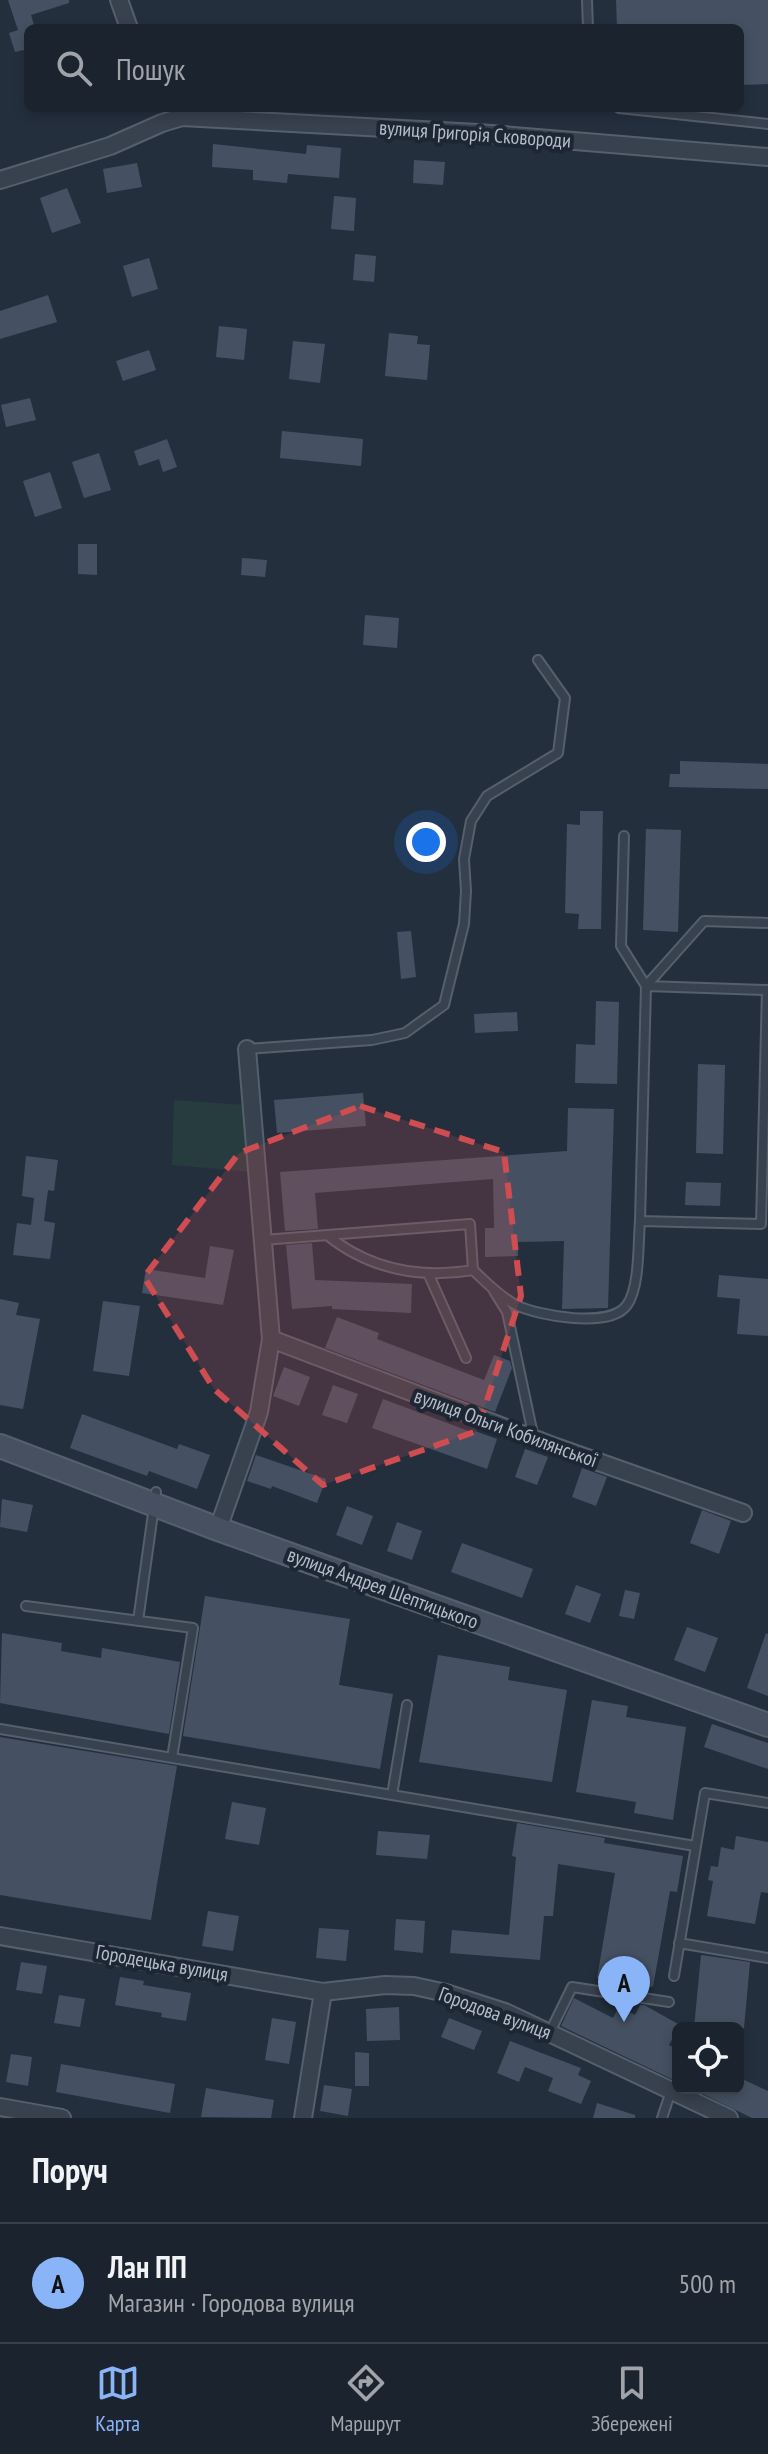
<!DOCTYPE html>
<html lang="uk">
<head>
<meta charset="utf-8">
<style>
	body { margin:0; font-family:"PT Sans Narrow",sans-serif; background:#242b36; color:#f1f3f6 }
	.controls { position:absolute; right:24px; bottom:24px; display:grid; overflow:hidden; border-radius:12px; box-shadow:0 4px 12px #0003 }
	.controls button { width:72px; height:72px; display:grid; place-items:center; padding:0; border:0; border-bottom:2px solid #39404a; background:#1b232e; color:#f1f3f6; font:40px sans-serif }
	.you { position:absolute; left:426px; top:842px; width:28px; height:28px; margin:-20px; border:6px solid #fff; border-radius:50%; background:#1a73e8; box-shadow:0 0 0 12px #1a73e833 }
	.badge { display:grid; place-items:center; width:52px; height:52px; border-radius:50%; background:#8ab4f8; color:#111; font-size:26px; font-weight:700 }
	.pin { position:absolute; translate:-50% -66px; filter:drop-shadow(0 2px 4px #0008) }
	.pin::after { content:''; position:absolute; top:42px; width:28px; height:24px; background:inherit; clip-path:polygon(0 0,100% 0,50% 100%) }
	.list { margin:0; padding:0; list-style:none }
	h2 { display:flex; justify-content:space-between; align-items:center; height:104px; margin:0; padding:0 32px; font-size:34px }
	h2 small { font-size:26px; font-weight:400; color:#a0a4aa }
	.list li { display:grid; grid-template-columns:52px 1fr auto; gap:24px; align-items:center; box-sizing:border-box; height:120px; padding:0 32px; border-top:2px solid #39404a }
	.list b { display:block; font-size:30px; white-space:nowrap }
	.list p { margin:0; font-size:26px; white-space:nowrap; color:#a0a4aa }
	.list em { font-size:26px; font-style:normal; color:#a0a4aa }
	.icon { flex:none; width:44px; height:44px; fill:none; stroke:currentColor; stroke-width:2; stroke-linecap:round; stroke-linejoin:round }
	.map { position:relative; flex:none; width:768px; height:2118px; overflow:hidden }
	.search { position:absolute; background:#1b232e; box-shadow:0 4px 12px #0003; left:24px; right:24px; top:24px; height:88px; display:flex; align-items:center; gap:20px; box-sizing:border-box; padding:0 28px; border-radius:12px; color:#a0a4aa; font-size:30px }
	.sheet { height:224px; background:#1b232e }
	nav { display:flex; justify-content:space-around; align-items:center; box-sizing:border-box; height:112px; border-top:2px solid #39404a; background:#1b232e; font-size:22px; color:#a0a4aa }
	nav a { display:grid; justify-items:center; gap:4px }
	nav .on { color:#8ab4f8 }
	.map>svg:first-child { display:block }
	.green { fill:#263c3f }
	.building { fill:#455162 }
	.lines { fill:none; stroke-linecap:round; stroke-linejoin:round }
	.lane-casing { stroke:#565f6c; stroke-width:12 }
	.street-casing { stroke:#565f6c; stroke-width:20 }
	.secondary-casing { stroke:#565f6c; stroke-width:26 }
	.lane { stroke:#38414e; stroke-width:8 }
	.street { stroke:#38414e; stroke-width:16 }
	.secondary { stroke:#465061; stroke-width:22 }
	.marked { fill:#ce4d50; fill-opacity:0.2; stroke:#ce4d50; stroke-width:6; stroke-dasharray:16 10; stroke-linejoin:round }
	.labels { text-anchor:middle; stroke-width:8; stroke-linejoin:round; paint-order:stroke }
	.street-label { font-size:20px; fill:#b4bcc9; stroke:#1d2633 }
</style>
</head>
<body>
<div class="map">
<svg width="768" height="2118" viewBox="0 0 768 2118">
	<rect width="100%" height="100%" fill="#242f3e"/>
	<path class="green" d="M174,1100L246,1105L252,1172L172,1165Z"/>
	<path class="building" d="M8,0H69V3L31,15L35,28H28V53L25,54L24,50L15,52L9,33L18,30Z
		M616,0H768V84L740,85V28H617Z
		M213,144L306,154L307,145L341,148L339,178L288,174L287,183L253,180V170L212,167Z
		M414,160L445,162L443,185L413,183Z
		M137,163L142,187L107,193L103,169Z
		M67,188L81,223L52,233L40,198Z
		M334,196L356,198L354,231L331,229Z
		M355,254L376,256L374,282L353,280Z
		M149,258L158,289L132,297L123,266Z
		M48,295L57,322L0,339V311Z
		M219,326L247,329L244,360L216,357Z
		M389,333L418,336L417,344L430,345L427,380L385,376Z
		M293,341L325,344L320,383L289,379Z
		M149,350L156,370L123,381L116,361Z
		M30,398L36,420L6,427L1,405Z
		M282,431L363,439L361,466L280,458Z
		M167,439L177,467L163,472L159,459L139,466L134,451Z
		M99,453L111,490L84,498L72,462Z
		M50,472L62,508L35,517L23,481Z
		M78,544H97V575L78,574Z
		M242,558L267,560L265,577L241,575Z
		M365,615L399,618L397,648L363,645Z
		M680,761L768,764V789L669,787L670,774H680Z
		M580,811H603L601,929H578L579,914L565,913L567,824L580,825Z
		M646,829L681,830L678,932L643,930Z
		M411,931L416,977L401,979L397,932Z
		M596,1001L619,1002L617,1084L575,1083L576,1044L595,1045Z
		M517,1012L518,1031L475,1033L474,1014Z
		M698,1064L725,1065L723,1154L696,1153Z
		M363,1093L366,1126L277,1133L274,1100Z
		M568,1108L614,1109L608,1308L562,1309L564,1241L518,1242V1256L485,1257V1228H494L493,1179L315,1193L318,1229L285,1231L280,1172L567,1151Z
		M26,1156L58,1160L54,1191L48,1190L44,1221L55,1223L50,1259L13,1255L17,1223L31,1225L34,1198L22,1196Z
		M686,1182L721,1183L720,1206L685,1205Z
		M312,1243L315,1280L412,1284L411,1313L332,1309V1306L292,1309L286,1245Z
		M210,1246L234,1250L223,1305L142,1293L146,1269L205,1278Z
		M719,1275L768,1279V1336L737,1334L740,1299L717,1297Z
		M0,1299L19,1303L16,1315L40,1319L23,1409L0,1405Z
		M103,1301L140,1306L129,1376L93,1371Z
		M337,1317L379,1333L377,1339L484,1380L494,1355L510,1361L512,1368L495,1412L325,1348Z
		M284,1367L310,1377L299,1406L273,1396Z
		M333,1385L358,1394L347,1423L322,1415Z
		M383,1399L474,1433L475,1431L497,1439L487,1469L372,1428Z
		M82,1414L177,1449L179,1444L210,1455L197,1489L149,1471L147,1476L70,1448Z
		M525,1449L548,1457L537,1485L515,1477Z
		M256,1455L326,1479L317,1503L272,1486L271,1489L247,1481Z
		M582,1468L607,1477L596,1506L572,1497Z
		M2,1499L33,1505L27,1532L0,1527Z
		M347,1506L373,1516L362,1545L336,1535Z
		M702,1510L731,1521L719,1554L690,1543Z
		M397,1522L422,1531L412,1560L387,1551Z
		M462,1543L533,1569L522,1598L451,1572Z
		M576,1585L601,1594L590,1623L565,1614Z
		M625,1590L640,1593L634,1619L619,1616Z
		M205,1596L350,1619L339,1685L393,1694L380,1769L183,1736Z
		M687,1627L718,1638L705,1672L674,1660Z
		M2,1633L62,1643L61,1651L101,1658L102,1648L180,1662L169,1734L0,1703Z
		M766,1633L768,1634V1696L747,1688Z
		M438,1655L510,1667L508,1680L567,1690L552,1782L419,1762Z
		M592,1700L628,1706L626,1717L686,1727L673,1820L634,1813L636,1802L576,1792Z
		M712,1724L768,1743V1769L704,1747Z
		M0,1737L177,1766L151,1920L0,1895Z
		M232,1802L266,1808L259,1845L225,1839Z
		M517,1823L605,1838L604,1843L683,1856L677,1892L670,1891L653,1987L597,1978L615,1873L558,1864L553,1916H544L540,1960L450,1953L452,1930L509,1935L516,1857L512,1856Z
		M378,1831L430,1835L427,1859L376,1855Z
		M736,1836L768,1842V1893L761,1892L755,1924L707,1916L713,1881L708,1880L711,1866L718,1867L721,1847L734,1850Z
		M208,1911L239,1916L233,1951L202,1946Z
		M396,1919L425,1921L423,1953L394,1950Z
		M319,1928L349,1930L346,1961L316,1958Z
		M701,1955L750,1962L744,2028H694Z
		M21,1962L47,1966L42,1994L16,1990Z
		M120,1977L144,1981L143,1985L191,1993L186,2021L161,2017L162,2013L115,2005Z
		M59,1995L85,1999L80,2027L54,2023Z
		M574,1998L613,2018L619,2006L635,2015L640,2005H644L680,2025L669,2045L678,2050V2082L561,2026Z
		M399,2007L400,2040L367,2041L366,2009Z
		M272,2018L296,2022L289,2064L265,2060Z
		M449,2018L482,2031L474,2050L441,2037Z
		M510,2041L581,2068L578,2075L591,2081L581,2104L548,2091L553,2078L525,2067L519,2082L497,2073Z
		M355,2052L369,2053V2086H355Z
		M11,2054L32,2057L28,2086L6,2082Z
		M61,2064L175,2084L170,2113L56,2092Z
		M738,2077L768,2091V2118H752L691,2088H738Z
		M324,2085L352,2089L348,2116L320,2111Z
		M206,2088L274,2100L271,2118L201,2117Z
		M597,2103L635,2115V2118H593Z"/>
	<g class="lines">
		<g class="lane-casing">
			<path id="lane" d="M587,0L588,28
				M619,108L768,124
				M624,836L621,946L646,986L704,921L768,923
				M767,990L761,1224L640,1221L646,986L767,990H768
				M247,1049L372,1040L405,1033L444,1005L464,924L466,891L464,859L471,821L487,796L558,753L565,698L538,660
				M327,1235C369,1269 420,1279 473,1270
				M263,1240L470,1224L473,1270C486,1282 500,1297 516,1305C539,1316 610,1329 627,1305C640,1287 638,1243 640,1221
				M428,1273L466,1358
				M494,1291L507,1312L534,1439
				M26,1606L193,1628L172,1758
				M138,1621L156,1492
				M0,1729L695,1846
				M392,1795L407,1705
				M679,1943L768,1958
				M674,1976L705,1793L768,1803
				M550,2032L572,1987L669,2002
				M662,2118L671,2091"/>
		</g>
		<g class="street-casing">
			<path id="street" d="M119,0L129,28
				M0,180L110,146L162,123L182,117L478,133L768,157
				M271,1339L556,1447L743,1513
				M218,1529L259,1412L271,1339L247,1049
				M0,1936L323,1992
				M0,2107L62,2118
				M303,2118L323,1992L385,1985L414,1986L446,1993L505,2012L729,2118"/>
		</g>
		<g class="secondary-casing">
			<path id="secondary" d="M0,1446L218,1529L768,1725"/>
		</g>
		<use href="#lane" class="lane"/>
		<use href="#street" class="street"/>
		<use href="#secondary" class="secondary"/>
	</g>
	<path class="marked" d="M360,1106L504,1152L521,1296L477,1431L323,1485L214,1389L144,1277L239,1153Z"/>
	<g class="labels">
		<g class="street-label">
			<text transform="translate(475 134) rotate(4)" y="7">вулиця Григорія Сковороди</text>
			<text transform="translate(506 1428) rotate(20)" y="7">вулиця Ольги Кобилянської</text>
			<text transform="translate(383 1588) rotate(20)" y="7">вулиця Андрея Шептицького</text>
			<text transform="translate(162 1963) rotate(10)" y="7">Городецька вулиця</text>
			<text transform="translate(495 2013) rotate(20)" y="7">Городова вулиця</text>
		</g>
	</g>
</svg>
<div class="controls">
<button><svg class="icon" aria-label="locate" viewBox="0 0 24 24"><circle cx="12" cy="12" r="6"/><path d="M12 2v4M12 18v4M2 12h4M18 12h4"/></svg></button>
</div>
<div class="you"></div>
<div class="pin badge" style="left:624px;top:2022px">A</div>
<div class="search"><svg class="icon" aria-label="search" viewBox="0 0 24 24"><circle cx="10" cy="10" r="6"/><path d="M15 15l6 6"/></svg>Пошук</div>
</div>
<section class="sheet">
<h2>Поруч<small></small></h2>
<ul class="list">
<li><span class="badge">A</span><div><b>Лан ПП</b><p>Магазин · Городова вулиця</p></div><em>500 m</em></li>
</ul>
</section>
<nav>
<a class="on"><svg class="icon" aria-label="map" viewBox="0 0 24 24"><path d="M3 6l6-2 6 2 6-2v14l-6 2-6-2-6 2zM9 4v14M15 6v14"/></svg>Карта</a>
<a><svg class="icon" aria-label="directions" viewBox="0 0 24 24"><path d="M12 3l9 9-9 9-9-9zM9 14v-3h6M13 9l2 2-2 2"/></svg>Маршрут</a>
<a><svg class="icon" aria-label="saved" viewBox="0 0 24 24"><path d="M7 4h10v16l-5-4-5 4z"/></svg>Збережені</a>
</nav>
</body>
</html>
